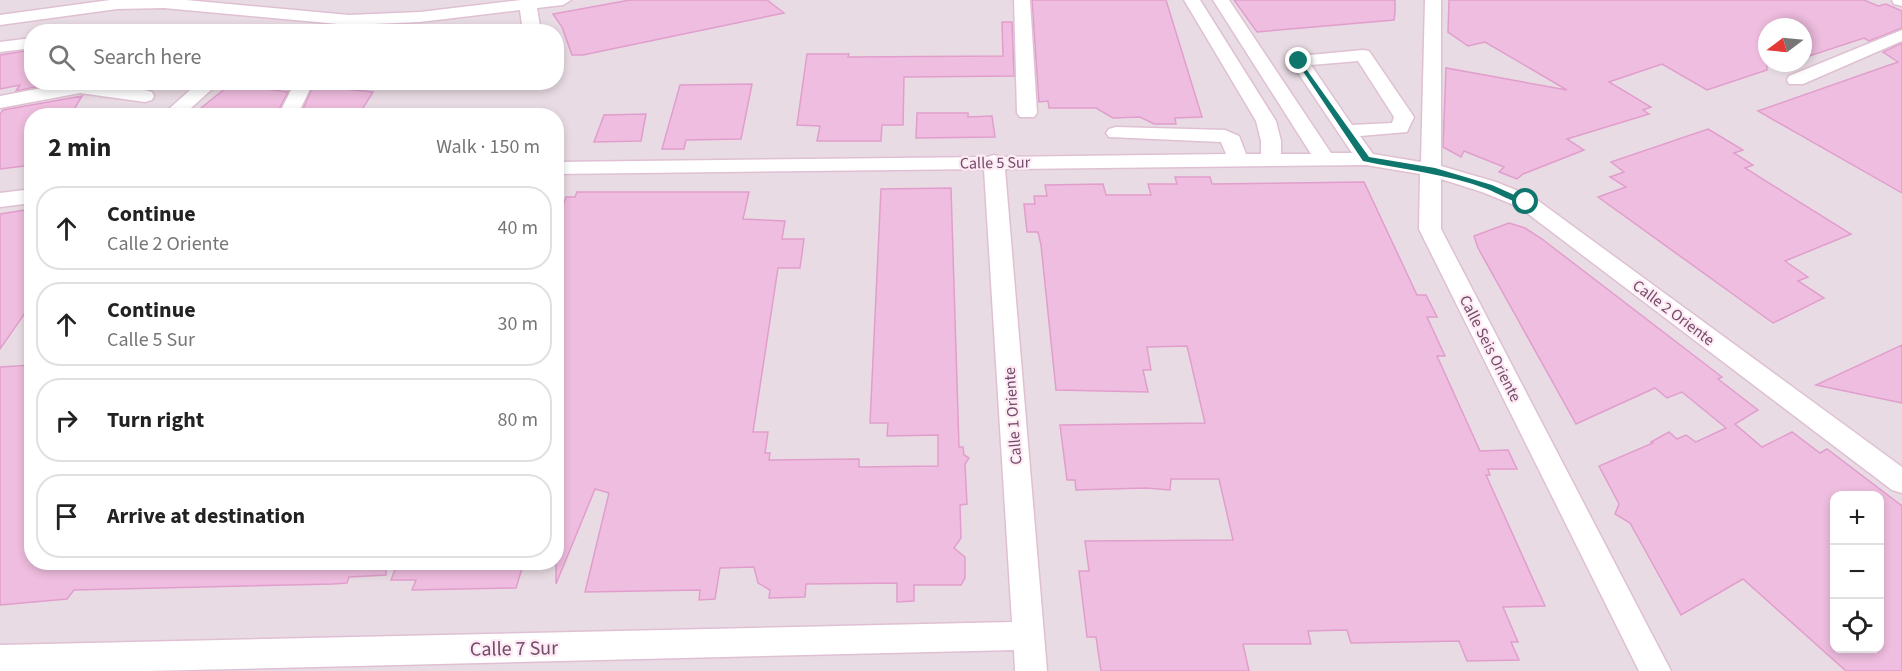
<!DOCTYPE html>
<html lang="en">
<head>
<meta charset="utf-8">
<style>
	body { margin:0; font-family:"Source Sans 3",sans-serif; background:#f6f6f6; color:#222 }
	.controls { position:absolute; right:18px; bottom:18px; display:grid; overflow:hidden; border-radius:12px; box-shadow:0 3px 9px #0003 }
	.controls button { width:54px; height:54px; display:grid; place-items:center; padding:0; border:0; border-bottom:2px solid #e0e0e0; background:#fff; color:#222; font:30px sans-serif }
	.compass { position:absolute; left:1758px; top:18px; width:54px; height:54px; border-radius:50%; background:#fff; box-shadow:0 3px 9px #0003; rotate:254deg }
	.stop { position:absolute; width:18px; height:18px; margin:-14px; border:4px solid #0f766e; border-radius:50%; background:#fff }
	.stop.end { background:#0f766e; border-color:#fff; box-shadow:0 2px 6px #0008 }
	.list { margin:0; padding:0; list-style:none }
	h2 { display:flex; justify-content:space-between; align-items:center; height:78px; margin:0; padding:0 24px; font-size:26px }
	h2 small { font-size:20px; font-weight:400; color:#767676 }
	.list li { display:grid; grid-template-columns:39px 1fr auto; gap:18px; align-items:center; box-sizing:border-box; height:84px; margin:0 12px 12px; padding:0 12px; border:2px solid #e0e0e0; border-radius:24px }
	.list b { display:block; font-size:22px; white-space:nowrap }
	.list p { margin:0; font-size:20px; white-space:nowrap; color:#767676 }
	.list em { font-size:20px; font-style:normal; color:#767676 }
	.icon { flex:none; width:33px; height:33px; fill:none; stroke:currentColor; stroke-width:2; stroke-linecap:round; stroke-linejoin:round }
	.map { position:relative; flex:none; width:1902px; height:671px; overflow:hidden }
	.search { position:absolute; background:#fff; box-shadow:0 3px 9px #0003; left:24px; top:24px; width:540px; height:66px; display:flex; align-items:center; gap:15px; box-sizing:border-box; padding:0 21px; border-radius:24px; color:#767676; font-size:22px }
	.panel { position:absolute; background:#fff; box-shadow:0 3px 9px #0003; left:24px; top:108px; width:540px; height:462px; border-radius:24px }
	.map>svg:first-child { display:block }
	.industrial { fill:#e9dbe3; fill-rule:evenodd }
	.building { fill:#efbddf; stroke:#e19ecd; stroke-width:1.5; fill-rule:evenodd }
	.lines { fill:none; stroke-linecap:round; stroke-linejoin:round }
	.minor-casing { stroke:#dfc0d3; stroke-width:3 }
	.minor { fill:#fff; fill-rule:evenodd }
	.route { fill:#0f766e }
	.labels { text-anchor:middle; stroke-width:4.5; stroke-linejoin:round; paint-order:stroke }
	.street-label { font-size:16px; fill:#724b68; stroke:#feeaf4 }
	.near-street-label { font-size:20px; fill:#724b68; stroke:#feeaf4 }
</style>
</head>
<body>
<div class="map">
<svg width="1902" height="671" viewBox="0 0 1902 671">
	<rect width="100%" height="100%" fill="#fbe4ef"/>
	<path class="industrial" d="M0,0H1902V671H0ZM1767,27H1803V63H1767ZM32,32H556V82H32ZM32,116H556V562H32ZM1834,496H1880V648H1834Z"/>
	<path class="building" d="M630,0H767L784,13L583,55H572L562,27L553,14Z
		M1032,0H1166L1202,117L1175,118L1176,124H1154L1140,117L1113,118L1096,108H1049L1048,101L1039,102Z
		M1234,0H1395V12L1394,20L1257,32Z
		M1449,0H1864L1878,6L1886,4L1902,11V28L1869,41L1864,38L1803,58V27H1767V70L1707,90L1662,64L1609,82L1651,107L1643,110L1649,114L1567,139L1584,150L1523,174L1517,179L1499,172L1504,167L1464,151L1461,157L1443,147L1446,68L1567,90L1485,42L1468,46L1448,32Z
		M1002,22H1012L1014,76L904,77L903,125H882L881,141H817L820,126L797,125L807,54H849L848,57L1003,56Z
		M1902,43V193L1758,111L1898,62L1883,52Z
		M32,50V82H59L16,91L20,85L0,89V55Z
		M752,84L741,139L686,140L684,149H662L680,85Z
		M237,85L288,92L278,111H272L267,116H191L226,88L232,89Z
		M313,86L373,92L358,116H300Z
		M82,96L70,116H32V165L0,169V114L3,110Z
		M917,113H968V117L992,116L995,137L916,138Z
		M646,114L641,141L594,142L604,115Z
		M1708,129L1743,150L1734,153L1753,165L1745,168L1851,234L1785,261L1808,277L1798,281L1824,298L1773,323L1598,197L1626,187L1610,177L1624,172L1611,162Z
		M1175,177H1210L1212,184L1364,182L1417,295H1426L1437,317H1427L1445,356H1437L1480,451L1508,450L1517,469H1488L1490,475H1486L1545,606L1503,607L1518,642H1511L1519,660L1467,661L1459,641L1351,643L1347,630L1308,631L1311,644H1243L1249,671H1101L1096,637H1087L1079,571H1089L1085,541L1233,540L1219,479H1171L1170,490L1146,488L1076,490L1075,480H1067L1060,425L1205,423L1187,346L1147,347L1151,370H1143L1148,392L1056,390L1041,245L1038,232H1027L1024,204H1035L1034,196H1047L1045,185L1103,184L1106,195H1151L1148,184H1177Z
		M951,188L959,447H963L964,455L969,458L965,464L967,504L960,505L961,538L954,548L965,557V578L961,585H914V601L897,602V583L806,584L805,597L769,598L770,590L758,583L754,567L720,568L715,599L699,600L700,590L585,592L609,493L595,489L556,584V225L566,197H575L577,192H749L743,219L785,221L782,239H804L800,268H778L753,432H768L765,453H770L769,460L859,459V467L938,466V435L887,436L888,423H870L881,189Z
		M32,209V313H25L0,349V214Z
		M1509,223L1525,228L1542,239L1722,377L1718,379L1758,410L1735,424L1762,447L1792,432L1820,453L1827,449L1902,506V671H1846L1743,579L1681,615L1630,523L1615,514L1619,504L1599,466L1653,443L1651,442L1669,432L1677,439L1686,435L1696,442L1726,428L1682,392L1667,398L1655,388L1576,424L1478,248L1474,236ZM1834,495H1880V648H1834Z
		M1902,345V403L1816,385Z
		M32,365V562H386V575L349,577L347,583L333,584L74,590L67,599L0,605V367Z
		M398,562H524L516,588L412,590L416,580H391Z"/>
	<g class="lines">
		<g class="minor-casing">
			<path id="minor" d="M110,0H186L349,15L420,12L521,0H571L563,5L537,8L541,32H523L520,10L420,22L349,25L164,8L117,9L0,25V15Z
				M1014,0H1030L1037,113L1034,117H1020L1017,113Z
				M1184,0H1200L1276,121L1281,141V154H1311L1213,0H1229L1331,153H1352L1290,61L1293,57L1299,56L1363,50L1369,51L1414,117L1407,132L1360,136L1373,154L1421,162L1425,0H1441V166L1496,182L1533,197L1902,467V493L1892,490L1519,207L1482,192L1441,179V229L1671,671H1639L1419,229L1420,174L1366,165L1005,169L1047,671H1015L1014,650L148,671H0V645L1012,622L984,169L556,174V162L987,157L994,155L1001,157L1226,154L1221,142L1109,137L1106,133L1109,129L1116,127L1225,130L1239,136L1246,154H1261V141L1256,121ZM1358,61L1394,117L1392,123L1352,125L1311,65Z
				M1892,0H1902V6L1894,4Z
				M109,27H125L133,32H101Z
				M1902,30V41L1803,84H1789L1787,80L1789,76Z
				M32,38V48L0,52V42Z
				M74,82L145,90L152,92L154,96L152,100L145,102L80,93L0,108V96Z
				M199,82H220L182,116H161Z
				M270,82H304L310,89L297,116H278L291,90L272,86Z
				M32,189V203L0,207V193Z"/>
		</g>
		<use href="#minor" class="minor"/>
	</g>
	<path class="route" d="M1299,59L1369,157L1435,168L1492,185L1530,202C1521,208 1498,193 1487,189C1447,174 1405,170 1363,161L1296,61Z"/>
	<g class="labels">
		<g class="street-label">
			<text transform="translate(995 162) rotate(-1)" y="6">Calle 5 Sur</text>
			<text transform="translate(1674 312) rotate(37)" y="6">Calle 2 Oriente</text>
			<text transform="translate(1491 348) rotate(63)" y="6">Calle Seis Oriente</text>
			<text transform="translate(1012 416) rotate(-94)" y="6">Calle 1 Oriente</text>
		</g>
		<g class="near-street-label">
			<text transform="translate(514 648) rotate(-1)" y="7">Calle 7 Sur</text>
		</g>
	</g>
</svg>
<div class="controls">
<button>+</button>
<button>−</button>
<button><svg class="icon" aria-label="locate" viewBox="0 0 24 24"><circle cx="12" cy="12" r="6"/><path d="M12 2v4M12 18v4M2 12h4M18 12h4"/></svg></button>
</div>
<svg class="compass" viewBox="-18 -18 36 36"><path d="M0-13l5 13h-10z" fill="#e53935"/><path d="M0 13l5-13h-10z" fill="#767676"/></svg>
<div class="stop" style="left:1526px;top:202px"></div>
<div class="stop end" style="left:1299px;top:61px"></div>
<div class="search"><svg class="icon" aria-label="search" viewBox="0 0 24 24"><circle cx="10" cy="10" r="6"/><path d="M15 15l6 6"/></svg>Search here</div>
<section class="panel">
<h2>2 min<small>Walk · 150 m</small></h2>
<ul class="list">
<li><svg class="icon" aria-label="ahead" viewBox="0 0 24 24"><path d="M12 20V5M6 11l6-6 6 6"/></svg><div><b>Continue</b><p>Calle 2 Oriente</p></div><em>40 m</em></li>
<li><svg class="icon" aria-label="ahead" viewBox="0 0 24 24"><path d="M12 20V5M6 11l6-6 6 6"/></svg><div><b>Continue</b><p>Calle 5 Sur</p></div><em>30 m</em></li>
<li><svg class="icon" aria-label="right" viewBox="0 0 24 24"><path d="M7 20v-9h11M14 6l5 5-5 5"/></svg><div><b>Turn right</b></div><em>80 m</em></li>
<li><svg class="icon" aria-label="arrive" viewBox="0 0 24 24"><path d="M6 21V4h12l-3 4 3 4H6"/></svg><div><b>Arrive at destination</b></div></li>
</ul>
</section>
</div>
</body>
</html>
